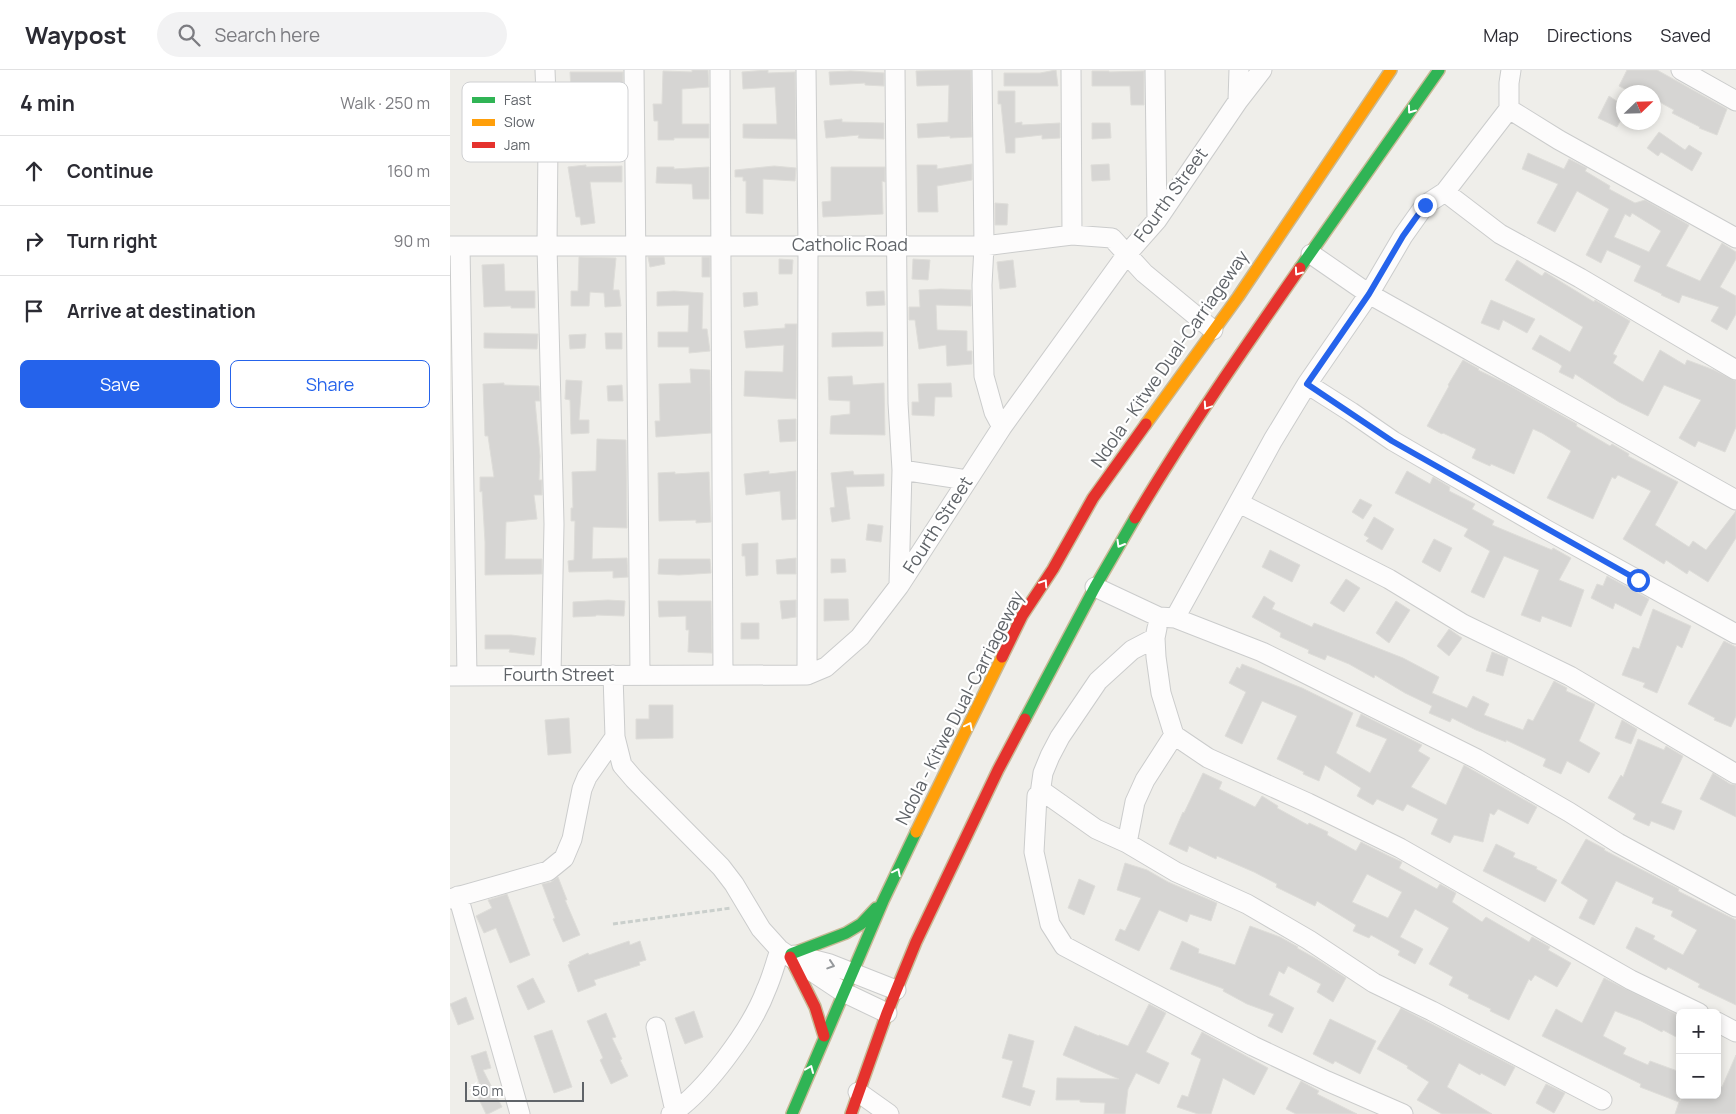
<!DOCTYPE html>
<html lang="en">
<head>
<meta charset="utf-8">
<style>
	body { margin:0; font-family:Manrope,sans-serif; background:#f2f2f3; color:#2b2b33 }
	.controls { position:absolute; right:15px; bottom:15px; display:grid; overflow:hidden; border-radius:8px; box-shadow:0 2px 8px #0003 }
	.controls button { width:45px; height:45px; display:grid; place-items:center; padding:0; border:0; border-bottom:1px solid #e1e1e2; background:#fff; color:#2b2b33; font:25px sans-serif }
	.compass { position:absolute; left:1166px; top:15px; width:45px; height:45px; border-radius:50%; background:#fff; box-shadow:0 2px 8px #0003; rotate:67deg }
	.scale { position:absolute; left:15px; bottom:12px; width:119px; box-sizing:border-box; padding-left:5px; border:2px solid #5f6368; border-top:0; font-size:14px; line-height:18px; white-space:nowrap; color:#5f6368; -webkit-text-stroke:4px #fff; paint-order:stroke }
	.stop { position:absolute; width:15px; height:15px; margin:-11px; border:4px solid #2563eb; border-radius:50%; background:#fff }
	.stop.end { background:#2563eb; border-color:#fff; box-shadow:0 1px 5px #0008 }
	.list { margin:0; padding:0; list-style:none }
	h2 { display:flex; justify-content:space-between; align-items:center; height:65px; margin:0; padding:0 20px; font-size:21px }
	h2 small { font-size:16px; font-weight:400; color:#7c7c81 }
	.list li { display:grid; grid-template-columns:32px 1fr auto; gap:15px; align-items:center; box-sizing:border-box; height:70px; padding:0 20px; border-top:1px solid #e1e1e2 }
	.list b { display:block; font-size:19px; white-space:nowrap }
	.list em { font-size:16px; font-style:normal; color:#7c7c81 }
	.actions { display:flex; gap:10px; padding:15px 20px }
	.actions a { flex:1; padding:11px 0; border:1px solid #2563eb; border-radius:8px; text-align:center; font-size:18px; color:#2563eb }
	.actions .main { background:#2563eb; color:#fff }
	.icon { flex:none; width:28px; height:28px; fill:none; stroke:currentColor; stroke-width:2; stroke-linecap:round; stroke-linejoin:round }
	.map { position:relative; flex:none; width:1286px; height:1044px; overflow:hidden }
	header { display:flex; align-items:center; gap:30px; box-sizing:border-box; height:70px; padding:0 25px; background:#fff; border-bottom:1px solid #e1e1e2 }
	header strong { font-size:24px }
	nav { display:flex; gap:28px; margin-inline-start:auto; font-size:18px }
	.search { width:350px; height:45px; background:#f2f2f3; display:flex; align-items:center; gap:12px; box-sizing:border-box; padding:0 18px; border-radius:28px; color:#7c7c81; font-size:19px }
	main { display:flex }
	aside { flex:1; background:#fff }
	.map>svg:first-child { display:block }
	.building { fill:#d6d5d3; stroke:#deddd9; fill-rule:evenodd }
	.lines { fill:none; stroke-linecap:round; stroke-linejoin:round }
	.street-casing { stroke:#cbcccc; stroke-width:21 }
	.fast-casing { stroke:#c8b996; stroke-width:14 }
	.slow-casing { stroke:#c8b996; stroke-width:14 }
	.jam-casing { stroke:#c8b996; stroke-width:14 }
	.path { stroke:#cacfcc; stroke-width:3; stroke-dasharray:5 2.5; stroke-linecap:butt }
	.street { stroke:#fdfcfc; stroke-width:19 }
	.fast { stroke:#30b455; stroke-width:11 }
	.slow { stroke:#ff9f0a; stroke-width:11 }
	.jam { stroke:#e5322d; stroke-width:11 }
	.oneway { stroke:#fff }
	.oneway2 { stroke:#96999c }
	.route { stroke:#2563eb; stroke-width:6 }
	.labels { text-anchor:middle; stroke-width:4.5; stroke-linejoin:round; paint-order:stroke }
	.street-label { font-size:18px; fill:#5f6368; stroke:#fff }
	.key { fill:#fff; stroke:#cfd0d2; stroke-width:1 }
	.key-label { font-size:14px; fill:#5f6368 }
</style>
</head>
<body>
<header>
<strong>Waypost</strong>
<div class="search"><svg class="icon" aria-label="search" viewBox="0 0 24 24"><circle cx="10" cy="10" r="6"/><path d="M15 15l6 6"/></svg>Search here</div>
<nav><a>Map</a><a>Directions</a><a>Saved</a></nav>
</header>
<main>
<aside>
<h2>4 min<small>Walk · 250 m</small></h2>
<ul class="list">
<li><svg class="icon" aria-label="ahead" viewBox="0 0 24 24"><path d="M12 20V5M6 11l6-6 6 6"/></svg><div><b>Continue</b></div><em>160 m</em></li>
<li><svg class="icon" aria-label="right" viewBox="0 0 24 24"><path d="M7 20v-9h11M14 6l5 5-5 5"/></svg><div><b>Turn right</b></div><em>90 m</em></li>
<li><svg class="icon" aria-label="arrive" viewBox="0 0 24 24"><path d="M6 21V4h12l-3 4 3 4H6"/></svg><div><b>Arrive at destination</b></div></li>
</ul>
<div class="actions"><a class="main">Save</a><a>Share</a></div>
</aside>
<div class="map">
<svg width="1286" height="1044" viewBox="0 0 1286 1044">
	<rect width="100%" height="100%" fill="#efeeea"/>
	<path class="building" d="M242,0H258L259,17L232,19V54H259V68H224V70H208V51H204L203,34H212L213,1L242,2Z
		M318,0V3L345,2L346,69L293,68V54H327L325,17L293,19L292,2Z
		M505,0H521L522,67L500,68V66L468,68L467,54L498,52L499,15L467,16L466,1Z
		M606,0L608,16H554V3H590Z
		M1177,0H1207L1277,39L1267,65L1249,58L1250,57L1222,43L1224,40L1204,29V22H1181L1169,16Z
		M401,1L434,3V16L415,15V13L380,15L379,2Z
		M642,1H659V2L694,1V35H681L680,16H642Z
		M120,2H173V19H171L173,69H156V67L120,70L119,55L154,53L151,19L121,20Z
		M548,21H565V53L572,52V55L610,53V68L592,69V65L565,68V83H556L551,34H548Z
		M1159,26L1174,36V44L1167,57L1148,48Z
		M392,49V52L434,53V69L408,68L409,65L376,68L374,51Z
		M642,53H660L661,68L642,69Z
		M1209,62L1235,80L1239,75L1252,83L1242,101L1211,82L1208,86L1197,78Z
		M1078,83L1114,99L1119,89L1137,98L1135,101L1160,116L1159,119L1185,133L1195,130L1239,155L1216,196L1250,211L1272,173L1286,182V189L1270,217L1286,226V244L1277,260L1261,251L1269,237L1232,225L1229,233L1211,225L1212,224L1184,211L1191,196L1157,180L1151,193L1136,185L1159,139L1127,121L1105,162L1087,153L1108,114L1072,99ZM1182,143L1211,161L1199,182L1164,167L1175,144L1180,147Z
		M522,94V110L487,116L488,142H468L467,95H487V99Z
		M659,94L660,110L642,111L641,95Z
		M136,95V97L172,96V112H140L145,153L131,155L130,147H126L118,97Z
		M324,96L346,98L345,111L313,109V144L296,143V111H293V107H285V100Z
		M207,97H224V99L259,97V129H243L242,114L206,113Z
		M381,97H435V112L432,111L433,144L373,147L372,132L381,131Z
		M545,133L558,134L557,155H545Z
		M129,187L166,188L163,220H169L171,236L155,237L154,223L140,222L139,236H121V221H128Z
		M198,187H214L215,194L200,197Z
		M252,187H260V207H252Z
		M329,189L343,190L342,204H329Z
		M463,189L480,190L478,210L462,209Z
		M563,190L566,217L550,219L547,192Z
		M1067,190L1092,206L1095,202L1144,232L1145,230L1180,251L1163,284L1167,286L1163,293L1193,312L1210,280L1235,295L1237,290L1264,300L1286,311V357L1275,382L1248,371L1245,377L1229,368L1251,330L1214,315L1198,346L1169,332L1125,304L1123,309L1109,302L1112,296L1108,293L1082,279L1090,265L1120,282L1133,257L1055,210Z
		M54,194L55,221H85V238H61V236L34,237L32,195Z
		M491,219L521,220V236L486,235L487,260L517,261V281H522V294L497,296L496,275L469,279L465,250H459V237H470L469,220Z
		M224,221L253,223L252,259H257L260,281L239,283V277H208V262H238L239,235L207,236V222Z
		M434,221L435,235L417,236L416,222Z
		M307,222L308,235L294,237L293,223Z
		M1041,230L1085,249L1077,263L1053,250L1049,260L1031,253Z
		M335,254H347L346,329L294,326L295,301L333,302L334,275L296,278L294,261L335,258Z
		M416,262H433V276L382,277V263Z
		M34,263L88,264L87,279L34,278Z
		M155,263H172V279H156Z
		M136,264L135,278L120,279L119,265Z
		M1013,290L1029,299L1028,300L1055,313L1118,349L1127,354L1126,356L1160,376L1162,374L1179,384L1178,386L1228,412L1205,455L1239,477L1243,471L1256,480L1286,441V468L1258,512L1239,500L1237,504L1216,490L1214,494L1173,469L1201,421L1168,405L1165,409L1162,407L1143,449L1097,428L1121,381L1092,363L1083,359L1064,404L1041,394L1040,396L1022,388L1026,379L993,363L992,364L977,356L999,316L998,315Z
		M240,299L260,300L261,363L206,367L205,351H210L209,314L241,313Z
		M402,306L403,315L434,313L435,365L380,364L381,346L400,344V331L379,330L378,307Z
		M116,310L132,311L129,350H139V363L121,364L120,330L115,329Z
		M54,313V315L89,316L90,331H85L90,386L89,410H92V425H84L87,449L56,452L55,489H92V504L35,505V472L32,421L30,422V407H44L38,366H35L33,314Z
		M501,313L502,327H485L484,346L462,345V332H469L468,314Z
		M172,315L173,331H158L157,316Z
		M346,349V371L330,372L328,350Z
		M147,369L176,370L177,458L143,457L142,489L177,488L178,507L163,508V501L119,502L118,491L124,490L125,451H121V438H123L122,402L146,401Z
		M319,401V404L346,401V449L332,450L330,421L296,425L294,404Z
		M403,401L404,405L434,404V416L396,417L400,449L382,452L380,438L385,437L381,403Z
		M957,401L980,414L983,407L1000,417L999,421L1025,434L1022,439L1044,451L1042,455L1102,480L1103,478L1121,488L1109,510L1134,520L1121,557L1092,546L1090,552L1071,545L1089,500L1054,486L1034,528L1021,522L1040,481L1014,466L1018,459L945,423Z
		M225,402V404L259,402L261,452L246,453V450L209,451L208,403Z
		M910,429L922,435L913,449L902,442Z
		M924,447L944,459L932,480L916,471L919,468L914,465Z
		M418,454L433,456L431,472L416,470Z
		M984,469L1002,478L990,502L972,492Z
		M308,473V505L296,506L295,486H292V474Z
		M820,480L850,495L842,512L812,497Z
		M346,488V504H327L326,490Z
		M209,489H260L261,503L229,505L208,504Z
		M381,489H395L396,502L381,503Z
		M1157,506L1199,529L1191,546L1165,533L1163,539L1141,528L1147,514L1153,516Z
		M896,509L910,518L894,542L880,533Z
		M814,526L825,533L822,539L862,557L864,553L953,588L989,607L982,623L1017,638L1023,626L1039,634L1034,645L1073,660L1078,649L1083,651L1104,611L1117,618L1116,621L1145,634L1129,671L1150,683L1139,703L1117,691L1111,704L1093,696L1096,689L1056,670V672L1026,660L1002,648L1000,652L979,643L982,636L955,623L925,605L924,608L899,594L877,585L875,590L858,583L859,580L830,567L831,563L802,547Z
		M374,529H398L399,550L374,551Z
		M158,530L175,531L174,546L146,545V546L123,547V532Z
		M346,530V547L332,549L330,531Z
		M208,531H261L262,583L238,582L239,560H236V546L209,547Z
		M946,531L960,540L939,573L926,563Z
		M1203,539L1241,556L1232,578L1227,575L1207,623L1193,617L1195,613L1172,605L1183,577L1189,579Z
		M291,553H309V569H291Z
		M999,559L1012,568L999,586L987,576Z
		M35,565H61L86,568L84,585L59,582L60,579H35Z
		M1274,571L1286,577V646L1281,657L1264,650L1265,648L1238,634Z
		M1042,582L1058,588L1053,606L1036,601Z
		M792,594L852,618L903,643L886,683L920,703L937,669L906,656L911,644L972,675L968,681L980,688L961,717L996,735L1014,695L1087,737L1078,754L1048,739L1044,745L1040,743L1033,772L1004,765L1000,773L981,764L988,749L957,734L953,741L927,729L923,735L907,726L911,718L875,695L869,711L853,704L854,702L827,689L847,646L812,631L792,674L775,666L796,622L779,613L787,597L790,599Z
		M199,635H223V668L186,669V649H199Z
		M119,648L121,683L98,685L95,650Z
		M1172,650L1187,659L1181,674L1165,668Z
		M1188,669L1214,680L1216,676L1233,686L1211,733L1232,741L1224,760L1201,751L1199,756L1183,749L1186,744L1158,728L1171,705L1173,707Z
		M753,703L772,712L769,719L805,737L812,726L828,736L827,738L858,755L859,753L878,762L877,765L906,781L911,772L937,785L952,792L949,798L987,819L990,814L1006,823L1002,832L1032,852L1036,847L1079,872L1082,867L1100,877L1098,880L1121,893L1107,917L1085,905L1081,911L1079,909L1059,950L1040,941L1041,939L1018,928L1019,925L999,915L1003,907L979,894L999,858L965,839L950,867L973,879L965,894L948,885L950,881L921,865L919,868L903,861L906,855L867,831L865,836L826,817L827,814L804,802L767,786L766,789L739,776L737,782L719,774L733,742L734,743ZM917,804L952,822L938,848L902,832Z
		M1263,703L1280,714L1286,715V747L1250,729Z
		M1136,769L1155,779L1154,780L1229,819L1228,821L1286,850V935L1248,917L1250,914L1218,897L1216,900L1176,878L1186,857L1205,866L1203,869L1233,885L1247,860L1221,846L1223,841L1202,833L1204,828L1166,811L1144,855L1129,848L1138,830L1111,813Z
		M1046,774L1065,783L1063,787L1087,797L1086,799L1107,810L1095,832L1033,801Z
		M675,793L697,800L718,812L767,833L761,851L740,844L737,852L709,840L689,881L665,870L670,859L675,861L691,828L667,820Z
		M108,807L117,830H115L130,865L113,872L103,849L105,848L92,814L101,812Z
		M629,809L645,816L634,845L618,838Z
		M57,824L80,885L60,893L46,858L34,863L26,846L42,838L38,830Z
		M800,856L830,867L848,877L847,878L865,888L896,908L883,932L867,922L871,914L838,896L834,904L829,901L819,925L844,938L832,963L818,956L824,944L797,934L773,921L774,919L720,899L732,871L749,879L748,883L785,895Z
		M179,871L180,875L190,871L196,890L189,892L190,895L144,910L146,915L128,922L118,895L120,894L119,892L138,883L139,885Z
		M83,908L95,932L78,940L67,916Z
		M1154,908L1230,946V969L1213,960L1212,962L1191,951L1165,941L1153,966L1176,978L1173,984L1198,995L1200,991L1230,1002V1031L1232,1025H1267L1269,1016L1272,1017L1286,985V1044H1225L1229,1032L1190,1017L1191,1014L1092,966L1106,939L1132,953Z
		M16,927L24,949L8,955L0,934Z
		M699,934L716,943L696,982L719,993L709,1014L686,1003L678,1019L675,1044H654L655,1033L630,1032V1030H606L607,1008L669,1009L613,985L625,956L649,966V965L678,976Z
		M951,938L1065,997L1055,1016L1031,1003L1030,1005L1009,993L997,1017L1042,1044H992L967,1030L979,1012L957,998L958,996L927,979Z
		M244,941L253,967L235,974L225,948Z
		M156,943L166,967L162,968L172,989L170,990L178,1006L161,1014L150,990L153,988L137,951Z
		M880,949L926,971L910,1004L885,991L883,994L863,984Z
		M102,960L122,1017L104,1023L84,966Z
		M752,962L818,998L804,1025L773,1008L761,1044H748L727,1037L732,1025L738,1027L751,989L741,984Z
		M559,964L584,971L572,1017L585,1021L580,1036L552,1027L563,991L552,988Z
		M36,981L41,998L33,1000L52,1037L38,1044H36L27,1025L32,1022L21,986Z
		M851,1011L869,1021L867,1024L907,1044H846L836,1039Z
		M1096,1014L1115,1023L1104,1043L1086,1033Z"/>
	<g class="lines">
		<g class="street-casing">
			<path id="street" d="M95,0L98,73L97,176L104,454L101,605
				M184,0L190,604
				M270,0L273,605
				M356,0L358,176L357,605
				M445,0L448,333L452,400L449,515
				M532,0L534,176L532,215L534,306L544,342L552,357
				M621,0L622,165
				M705,0L707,150
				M1231,0L1286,31
				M788,31L789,0
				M1059,39L1109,70L1286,168
				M995,122L1050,164L1130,208L1286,300
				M0,176H534L622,165L662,168L694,203L763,260
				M10,176L17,606
				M861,184L919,224L1286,430
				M857,314L901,342L943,371L1097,460L1286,564
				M452,400L517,410
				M789,433L939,509L1013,554L1120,606L1286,704
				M645,517L709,547L725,548L812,582L1027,689L1119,742L1168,773L1286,837
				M725,548L823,370L857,314L919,224L953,166L975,135L995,122L1059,39V13L1061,0
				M707,558L705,568L706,587L711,623L724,665L758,688L858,733L950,778L1181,910L1249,943
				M705,568L682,580L648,611L610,667L600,686L593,703L590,724L587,726L584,782L600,854L614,876L803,976L877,1011L953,1044
				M163,605L165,667L172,695L184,709L271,797L284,814L311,859L330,880L393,922L437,943
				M0,606L357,605L376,597L410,567L449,516L552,357L677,184L707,150L788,31L812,0
				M590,724L595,723L646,759L677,773L726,802L797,834L859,870L924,913L982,941L1152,1030
				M677,773L685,732L695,710L724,665
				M8,826L70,1044
				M0,829L98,801L114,788L122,769L132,719L137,707L165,667
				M345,885L380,894L446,920
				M1267,952L1286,962
				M206,957L225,1041
				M408,1022L439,1044
				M221,1044C255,1022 302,958 316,920C322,907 325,894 330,880"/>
		</g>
		<g class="fast-casing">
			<path id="fast" d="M850,198L989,0
				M575,649L645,517L685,448
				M341,884L396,863L411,854L426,838
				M342,1044L433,831L466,762"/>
		</g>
		<g class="slow-casing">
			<path id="slow" d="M696,354L788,227L941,0
				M466,762L552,587"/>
		</g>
		<g class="jam-casing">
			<path id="jam" d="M685,448C736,362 793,280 850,198
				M552,587L572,546L603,499L643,428L696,354
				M340,887L365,937L374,966
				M401,1044L437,943L466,872L548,700L575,649"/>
		</g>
		<path class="path" d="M163,854L281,838"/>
		<use href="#street" class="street"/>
		<use href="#fast" class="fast"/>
		<use href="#slow" class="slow"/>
		<use href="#jam" class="jam"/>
	</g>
	<defs><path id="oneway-chevron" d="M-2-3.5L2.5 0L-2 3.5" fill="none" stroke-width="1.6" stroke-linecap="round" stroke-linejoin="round" transform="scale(1.25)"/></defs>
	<g class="oneway">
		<use href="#oneway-chevron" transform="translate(961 40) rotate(126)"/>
		<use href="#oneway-chevron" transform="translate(848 202) rotate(125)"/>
		<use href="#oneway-chevron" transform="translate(757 336) rotate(124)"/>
		<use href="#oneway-chevron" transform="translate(670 474) rotate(120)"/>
		<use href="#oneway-chevron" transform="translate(594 513) rotate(-57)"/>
		<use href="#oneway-chevron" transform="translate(519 656) rotate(-64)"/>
		<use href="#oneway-chevron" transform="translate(447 802) rotate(-64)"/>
		<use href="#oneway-chevron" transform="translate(360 999) rotate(-67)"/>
	</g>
	<use class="oneway2" href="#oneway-chevron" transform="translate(381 895) rotate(18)"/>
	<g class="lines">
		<path class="route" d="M975,135L953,166L919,224L857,314L942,371L1188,510"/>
	</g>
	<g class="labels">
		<g class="street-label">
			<text transform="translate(721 125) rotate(-54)" y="6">Fourth Street</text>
			<text x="400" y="181">Catholic Road</text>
			<text transform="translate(720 289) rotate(-55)" y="6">Ndola - Kitwe Dual-Carriageway</text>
			<text transform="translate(488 455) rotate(-57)" y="6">Fourth Street</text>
			<text x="109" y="611">Fourth Street</text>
			<text transform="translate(510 638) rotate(-63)" y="6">Ndola - Kitwe Dual-Carriageway</text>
		</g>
	</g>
	<rect x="12" y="12" width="166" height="80" rx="8" class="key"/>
	<rect x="22" y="27" width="23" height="6" fill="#30b455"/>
	<rect x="22" y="49" width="23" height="7" fill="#ff9f0a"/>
	<rect x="22" y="72" width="23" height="6" fill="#e5322d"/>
	<g class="key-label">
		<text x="54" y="35">Fast</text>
		<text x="54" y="57">Slow</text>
		<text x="54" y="80">Jam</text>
	</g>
</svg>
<div class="controls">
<button>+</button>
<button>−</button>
</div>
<svg class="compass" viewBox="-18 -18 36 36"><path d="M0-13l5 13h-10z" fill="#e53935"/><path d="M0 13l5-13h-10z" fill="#7c7c81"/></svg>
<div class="scale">50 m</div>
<div class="stop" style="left:1188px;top:510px"></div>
<div class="stop end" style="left:975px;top:135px"></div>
</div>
</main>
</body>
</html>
